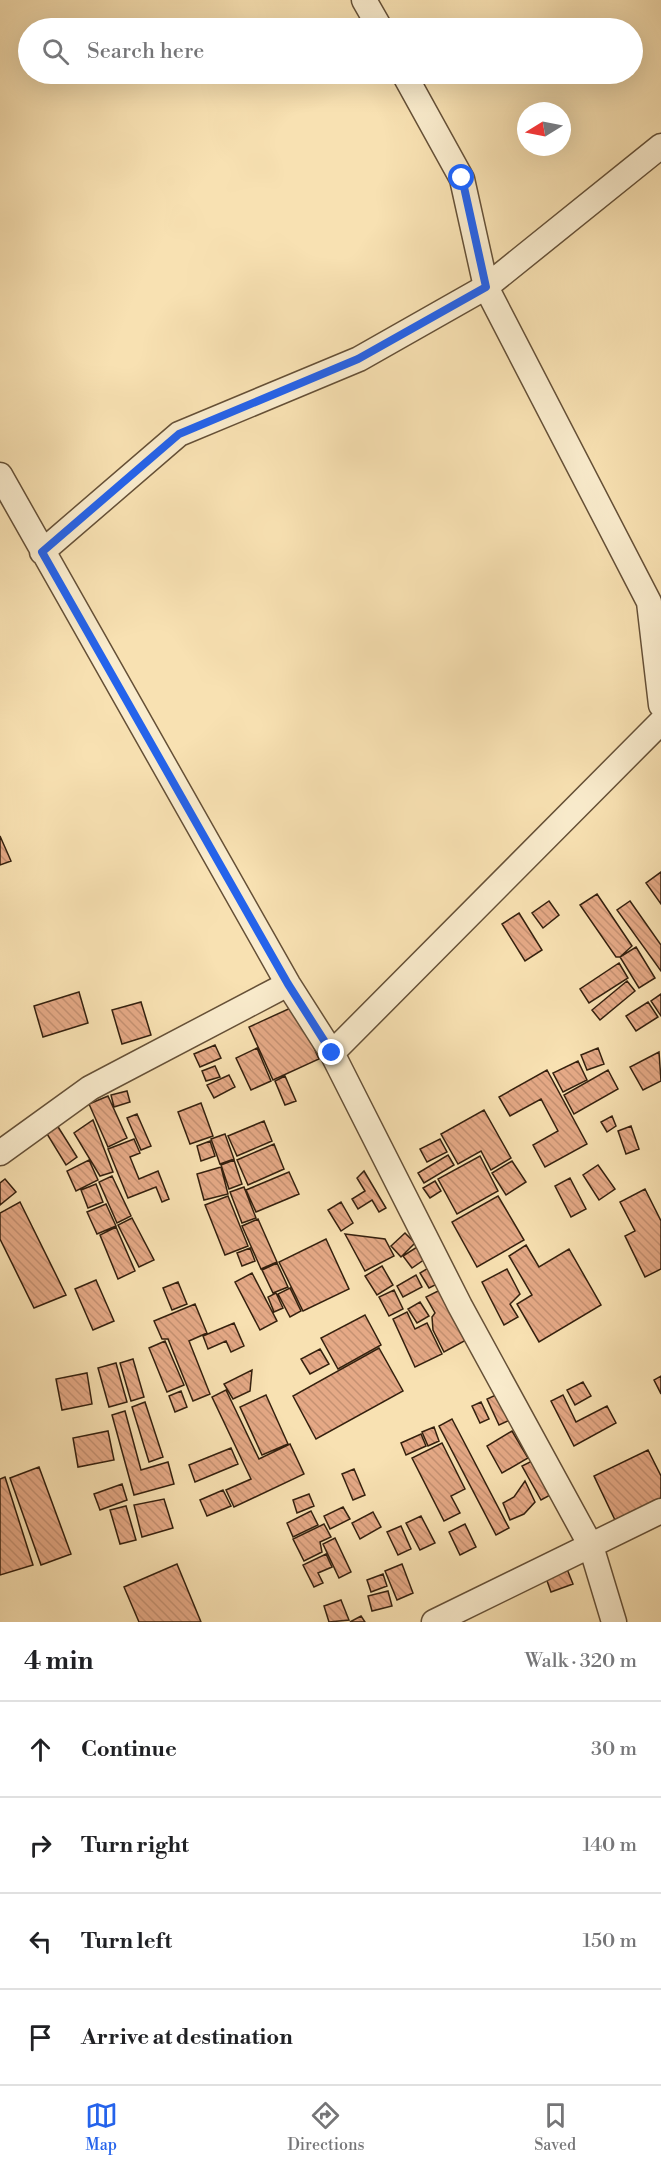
<!DOCTYPE html>
<html lang="en">
<head>
<meta charset="utf-8">
<style>
	body { margin:0; font-family:"Libre Bodoni",serif; background:#f6f6f6; color:#202124 }
	.compass { position:absolute; left:517px; top:102px; width:54px; height:54px; border-radius:50%; background:#fff; box-shadow:0 6px 24px #0002; rotate:260deg }
	.stop { position:absolute; width:18px; height:18px; margin:-14px; border:4px solid #2563eb; border-radius:50%; background:#fff }
	.stop.end { background:#2563eb; border-color:#fff; box-shadow:0 2px 6px #0008 }
	.list { margin:0; padding:0; list-style:none }
	h2 { display:flex; justify-content:space-between; align-items:center; height:78px; margin:0; padding:0 24px; font-size:26px }
	h2 small { font-size:20px; font-weight:400; color:#757577 }
	.list li { display:grid; grid-template-columns:39px 1fr auto; gap:18px; align-items:center; box-sizing:border-box; height:96px; padding:0 24px; border-top:2px solid #e0e0e0 }
	.list b { display:block; font-size:22px; white-space:nowrap }
	.list em { font-size:20px; font-style:normal; color:#757577 }
	.icon { flex:none; width:33px; height:33px; fill:none; stroke:currentColor; stroke-width:2; stroke-linecap:round; stroke-linejoin:round }
	.map { position:relative; flex:none; width:661px; height:1622px; overflow:hidden }
	.search { position:absolute; background:#fff; box-shadow:0 6px 24px #0002; left:18px; right:18px; top:18px; height:66px; display:flex; align-items:center; gap:15px; box-sizing:border-box; padding:0 21px; border-radius:33px; color:#757577; font-size:22px }
	.sheet { height:462px; background:#fff }
	nav { display:flex; justify-content:space-around; align-items:center; box-sizing:border-box; height:84px; border-top:2px solid #e0e0e0; background:#fff; font-size:16px; color:#757577 }
	nav a { display:grid; justify-items:center; gap:3px }
	nav .on { color:#2563eb }
	.map>svg:first-child { display:block }
	.building { fill:url(#building-back-hatch); stroke:#34200e; stroke-width:1.5 }
	.lines { fill:none; stroke-linecap:round; stroke-linejoin:round }
	.street-casing { stroke:#655037; stroke-width:27 }
	.street { stroke:#faeccd; stroke-width:24 }
	.route { stroke:#2563eb; stroke-width:8 }
</style>
</head>
<body>
<div class="map">
<svg width="661" height="1622" viewBox="0 0 661 1622">
	<defs>
		<pattern id="building-back-hatch" width="6" height="6" patternUnits="userSpaceOnUse" patternTransform="scale(1.5)"><rect width="6" height="6" fill="#e5a986"/><path d="M-1 5l2 2M0 0l6 6M5-1l2 2" fill="none" stroke="#c59172"/></pattern>
	</defs>
	<rect width="100%" height="100%" fill="#f8e1b2"/>
	<filter id="stains"><feTurbulence type="fractalNoise" baseFrequency=".00333" numOctaves="4"/><feColorMatrix values="0 0 0 0 .2 0 0 0 0 .09 0 0 0 0 .02 0 0 0 .5 -.17"/></filter>
	<radialGradient id="worn" r=".72"><stop offset=".6" stop-color="#630" stop-opacity="0"/><stop offset="1" stop-color="#630" stop-opacity=".3"/></radialGradient>
	<path class="building" d="M0,836L11,861L0,865Z
		M661,872V904L646,883Z
		M597,894L632,946L620,957H616L580,905Z
		M549,901L559,915L543,928L532,913Z
		M630,901L661,945V971L617,910Z
		M519,913L542,950L525,961L502,924Z
		M636,947L655,978L639,988L620,957Z
		M619,963L628,978L589,1003L580,989Z
		M627,981L635,991L600,1020L592,1010Z
		M79,992L88,1023L43,1037L34,1006Z
		M661,994V1016L651,1001Z
		M141,1002L151,1035L122,1044L112,1010Z
		M648,1002L658,1017L636,1031L626,1016Z
		M295,1006L319,1059L273,1080L249,1027Z
		M215,1045L221,1058L200,1067L194,1054Z
		M257,1048L271,1081L251,1090L236,1058Z
		M598,1048L604,1064L587,1070L581,1055Z
		M659,1052L661,1081L643,1090L630,1067Z
		M578,1061L587,1080L563,1092L553,1073Z
		M215,1066L220,1077L206,1081L202,1071Z
		M547,1070L587,1144L545,1167L533,1145L558,1131L541,1099L510,1116L499,1097Z
		M608,1070L618,1089L574,1114L564,1095Z
		M229,1075L235,1087L214,1098L207,1085Z
		M285,1076L296,1101L285,1105L275,1081Z
		M127,1091L130,1102L114,1107L111,1095Z
		M108,1096L127,1138L108,1147L89,1104Z
		M201,1103L213,1136L190,1144L178,1112Z
		M484,1110L511,1158L491,1170L481,1151L458,1164L441,1134Z
		M137,1114L151,1146L141,1150L127,1118Z
		M612,1116L616,1126L607,1132L601,1122Z
		M93,1120L113,1172L100,1176L74,1133Z
		M264,1121L272,1141L237,1156L228,1136Z
		M55,1122L77,1157L66,1165L44,1129Z
		M631,1126L639,1149L626,1154L618,1131Z
		M225,1134L234,1159L220,1164L211,1139Z
		M134,1139L140,1153L130,1157L139,1179L158,1171L169,1199L162,1202L156,1187L128,1198L108,1149Z
		M440,1139L447,1152L427,1162L420,1149Z
		M210,1141L215,1156L201,1161L197,1146Z
		M274,1144L284,1169L248,1185L237,1160Z
		M448,1155L454,1165L424,1183L418,1173Z
		M480,1156L498,1191L457,1214L438,1179Z
		M89,1160L98,1180L76,1191L67,1171Z
		M234,1160L242,1184L229,1189L221,1165Z
		M512,1161L526,1182L506,1195L492,1173Z
		M598,1165L615,1189L599,1200L583,1175Z
		M221,1167L228,1194L204,1200L197,1174Z
		M364,1171L386,1208L379,1212L372,1200L358,1209L352,1199L365,1191L357,1178Z
		M289,1172L299,1194L256,1212L246,1190Z
		M112,1176L131,1216L117,1223L99,1182Z
		M570,1178L586,1209L571,1217L555,1186Z
		M5,1179L16,1192L0,1205V1183Z
		M435,1181L441,1191L430,1198L423,1188Z
		M96,1184L103,1202L88,1208L81,1190Z
		M244,1187L256,1218L242,1223L230,1192Z
		M645,1189L661,1221V1269L645,1277L625,1236L635,1231L620,1202Z
		M228,1196L248,1246L225,1255L205,1205Z
		M498,1196L524,1240L477,1267L452,1222Z
		M20,1202L66,1295L34,1308L0,1239V1213Z
		M341,1202L353,1223L341,1231L328,1210Z
		M106,1204L116,1226L97,1234L87,1212Z
		M132,1218L154,1260L139,1267L118,1225Z
		M258,1219L277,1262L261,1269L242,1226Z
		M116,1227L135,1271L118,1279L100,1235Z
		M405,1233L415,1243L401,1257L391,1246Z
		M345,1234L385,1239L394,1256L365,1271Z
		M326,1239L349,1289L303,1311L279,1262Z
		M526,1245L539,1267L569,1249L601,1305L539,1342L517,1304L532,1295L509,1256Z
		M417,1247L425,1259L412,1268L403,1256Z
		M250,1248L255,1261L242,1266L237,1253Z
		M277,1263L288,1287L273,1293L262,1270Z
		M382,1266L393,1285L377,1295L365,1276Z
		M430,1267L439,1283L429,1288L420,1273Z
		M507,1269L520,1294L510,1304L518,1317L504,1325L482,1282Z
		M252,1273L277,1321L260,1330L235,1282Z
		M416,1275L422,1287L403,1297L397,1286Z
		M96,1280L114,1321L93,1330L75,1289Z
		M178,1282L187,1304L172,1310L163,1288Z
		M290,1288L301,1311L290,1317L278,1294Z
		M442,1289L468,1339L444,1352L433,1330L432,1317L435,1313L426,1297Z
		M394,1290L403,1309L389,1316L379,1297Z
		M276,1293L283,1308L274,1312L268,1297Z
		M420,1302L429,1316L417,1323L408,1309Z
		M195,1304L207,1333L189,1341L210,1394L193,1401L168,1339H162L154,1321Z
		M407,1312L415,1329L427,1323L442,1354L415,1367L393,1319Z
		M365,1315L381,1345L338,1369L321,1338Z
		M234,1323L244,1346L231,1352L226,1341L208,1349L203,1336Z
		M165,1341L184,1385L167,1392L149,1348Z
		M379,1348L403,1391L316,1439L293,1396Z
		M320,1349L329,1364L310,1374L301,1359Z
		M133,1359L144,1397L131,1401L120,1363Z
		M116,1363L127,1402L109,1407L98,1368Z
		M252,1370L250,1391L233,1399L224,1384Z
		M87,1373L92,1404L62,1410L56,1379Z
		M661,1376V1394L654,1380Z
		M583,1382L591,1396L575,1405L567,1390Z
		M226,1390L259,1459L290,1444L304,1474L234,1507L226,1490L251,1479L212,1397Z
		M181,1391L187,1407L175,1412L169,1396Z
		M498,1394L510,1420L499,1425L487,1399Z
		M266,1395L288,1444L262,1455L240,1407Z
		M563,1395L576,1422L607,1406L616,1423L574,1446L551,1401Z
		M145,1402L163,1457L149,1462L132,1407Z
		M481,1402L489,1419L480,1423L472,1406Z
		M125,1411L141,1470L168,1462L174,1484L134,1495L112,1415Z
		M452,1419L509,1528L496,1535L439,1426Z
		M434,1427L439,1441L428,1446L422,1432Z
		M108,1431L114,1460L78,1467L73,1438Z
		M512,1431L528,1458L502,1473L487,1446Z
		M421,1434L426,1446L406,1455L401,1443Z
		M442,1443L465,1489L451,1496L460,1513L444,1521L412,1458Z
		M231,1448L238,1464L195,1482L189,1465Z
		M648,1450L661,1476V1498L615,1520L594,1476Z
		M536,1459L554,1493L541,1500L522,1466Z
		M39,1467L71,1554L41,1565L10,1478Z
		M354,1469L365,1495L353,1500L342,1474Z
		M5,1477L33,1565L0,1575V1479Z
		M525,1481L535,1502L524,1514L510,1520L503,1503L514,1497Z
		M122,1484L127,1500L100,1510L94,1494Z
		M223,1490L231,1506L207,1516L200,1500Z
		M309,1494L314,1506L297,1513L293,1500Z
		M164,1499L173,1528L142,1537L134,1505Z
		M126,1506L136,1540L120,1544L110,1510Z
		M343,1507L350,1519L330,1529L324,1516Z
		M311,1511L318,1525L293,1537L287,1523Z
		M373,1512L381,1527L360,1539L352,1523Z
		M421,1516L435,1543L420,1550L406,1523Z
		M324,1524L331,1537L320,1542L322,1552L304,1561L293,1539Z
		M465,1524L476,1547L460,1555L449,1532Z
		M401,1526L411,1549L398,1555L387,1532Z
		M335,1538L351,1572L339,1578L323,1544Z
		M326,1554L332,1567L318,1573L323,1583L314,1587L303,1565Z
		M177,1564L201,1622H139L124,1587Z
		M402,1564L413,1593L397,1600L385,1571Z
		M567,1569L573,1584L551,1592L546,1578Z
		M383,1574L387,1586L371,1592L367,1580Z
		M388,1591L392,1606L372,1611L368,1596Z
		M341,1600L349,1620L329,1622L324,1606Z
		M361,1616L365,1622H350Z"/>
	<g class="lines">
		<g class="street-casing">
			<path id="street" d="M364,0L380,28
				M404,74L462,179L486,287L649,602L661,705
				M0,475L288,984L332,1053L460,1306L591,1546L614,1622
				M42,552L179,434L359,359L486,287L661,146
				M332,1053L661,722
				M0,1153L90,1088L288,984
				M434,1622L661,1511"/>
		</g>
		<use href="#street" class="street"/>
	</g>
	<g class="lines">
		<path class="route" d="M332,1053L288,984L42,552L179,434L358,359L486,287L462,178"/>
	</g>
	<rect width="100%" height="100%" filter="url(#stains)"/>
	<rect width="100%" height="100%" fill="url(#worn)"/>
</svg>
<svg class="compass" viewBox="-18 -18 36 36"><path d="M0-13l5 13h-10z" fill="#e53935"/><path d="M0 13l5-13h-10z" fill="#757577"/></svg>
<div class="stop" style="left:462px;top:178px"></div>
<div class="stop end" style="left:332px;top:1053px"></div>
<div class="search"><svg class="icon" aria-label="search" viewBox="0 0 24 24"><circle cx="10" cy="10" r="6"/><path d="M15 15l6 6"/></svg>Search here</div>
</div>
<section class="sheet">
<h2>4 min<small>Walk · 320 m</small></h2>
<ul class="list">
<li><svg class="icon" aria-label="ahead" viewBox="0 0 24 24"><path d="M12 20V5M6 11l6-6 6 6"/></svg><div><b>Continue</b></div><em>30 m</em></li>
<li><svg class="icon" aria-label="right" viewBox="0 0 24 24"><path d="M7 20v-9h11M14 6l5 5-5 5"/></svg><div><b>Turn right</b></div><em>140 m</em></li>
<li><svg class="icon" aria-label="left" viewBox="0 0 24 24"><path d="M17 20v-9H6M10 6l-5 5 5 5"/></svg><div><b>Turn left</b></div><em>150 m</em></li>
<li><svg class="icon" aria-label="arrive" viewBox="0 0 24 24"><path d="M6 21V4h12l-3 4 3 4H6"/></svg><div><b>Arrive at destination</b></div></li>
</ul>
</section>
<nav>
<a class="on"><svg class="icon" aria-label="map" viewBox="0 0 24 24"><path d="M3 6l6-2 6 2 6-2v14l-6 2-6-2-6 2zM9 4v14M15 6v14"/></svg>Map</a>
<a><svg class="icon" aria-label="directions" viewBox="0 0 24 24"><path d="M12 3l9 9-9 9-9-9zM9 14v-3h6M13 9l2 2-2 2"/></svg>Directions</a>
<a><svg class="icon" aria-label="saved" viewBox="0 0 24 24"><path d="M7 4h10v16l-5-4-5 4z"/></svg>Saved</a>
</nav>
</body>
</html>
